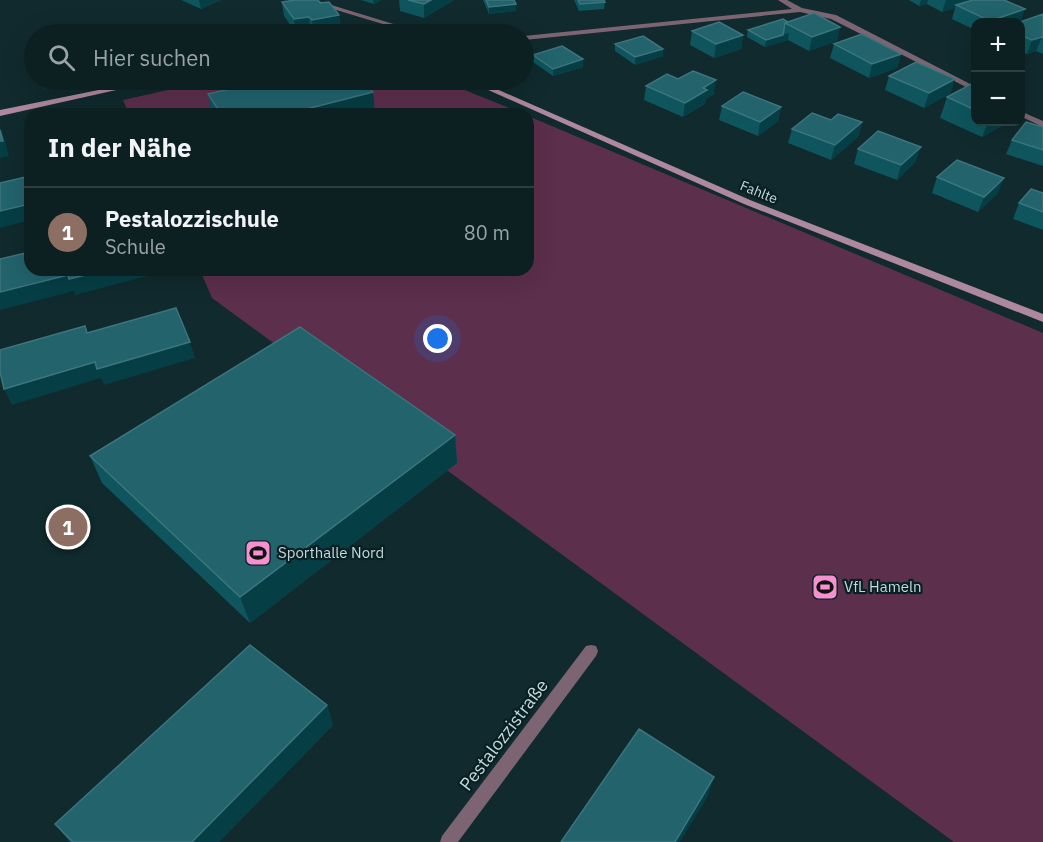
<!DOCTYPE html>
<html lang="de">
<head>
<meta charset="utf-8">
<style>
	body { margin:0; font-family:"IBM Plex Sans",sans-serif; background:#15282a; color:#f1f3f6 }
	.controls { position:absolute; right:18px; top:18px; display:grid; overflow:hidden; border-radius:12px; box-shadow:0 6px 24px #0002 }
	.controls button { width:54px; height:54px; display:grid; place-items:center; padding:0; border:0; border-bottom:2px solid #2c3e40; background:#0c2022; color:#f1f3f6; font:30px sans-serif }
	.you { position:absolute; left:438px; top:339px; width:21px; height:21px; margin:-15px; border:4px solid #fff; border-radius:50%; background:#1a73e8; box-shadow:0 0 0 9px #1a73e833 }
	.badge { display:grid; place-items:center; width:39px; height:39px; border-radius:50%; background:#f690d1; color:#fff; font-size:20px; font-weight:700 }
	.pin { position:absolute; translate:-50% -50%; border:3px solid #fff; box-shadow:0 2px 6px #0006 }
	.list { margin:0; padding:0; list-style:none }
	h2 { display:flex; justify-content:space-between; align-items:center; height:78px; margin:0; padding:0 24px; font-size:26px }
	h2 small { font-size:20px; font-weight:400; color:#9aa3a5 }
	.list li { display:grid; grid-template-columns:39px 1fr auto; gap:18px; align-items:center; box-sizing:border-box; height:90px; padding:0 24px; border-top:2px solid #2c3e40 }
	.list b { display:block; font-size:22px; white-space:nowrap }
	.list p { margin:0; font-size:20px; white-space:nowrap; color:#9aa3a5 }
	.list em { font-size:20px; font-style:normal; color:#9aa3a5 }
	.icon { flex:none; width:33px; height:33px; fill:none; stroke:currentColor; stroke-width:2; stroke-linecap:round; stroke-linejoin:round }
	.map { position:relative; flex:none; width:1043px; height:842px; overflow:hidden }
	.search { position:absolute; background:#0c2022; box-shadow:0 6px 24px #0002; left:24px; top:24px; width:510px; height:66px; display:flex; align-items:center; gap:15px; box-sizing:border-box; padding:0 21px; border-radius:33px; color:#9aa3a5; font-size:22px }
	.panel { position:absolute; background:#0c2022; box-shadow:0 6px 24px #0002; left:24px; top:108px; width:510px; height:168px; border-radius:18px }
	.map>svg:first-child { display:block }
	.green { fill:#5c2f4c }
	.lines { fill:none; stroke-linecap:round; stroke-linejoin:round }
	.street { fill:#7c6472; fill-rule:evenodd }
	.secondary { fill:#ae889e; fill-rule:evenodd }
	.wall { fill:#0e555e }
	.shaded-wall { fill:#063e45 }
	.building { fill:#22636c; stroke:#3c757d; stroke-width:1.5 }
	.labels { text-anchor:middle; stroke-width:4.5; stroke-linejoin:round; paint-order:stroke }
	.far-street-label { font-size:14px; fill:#c8d7da; stroke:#062024 }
	.poi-label { font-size:15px; fill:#c8d7da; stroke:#062024; text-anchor:start }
	.near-street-label { font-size:18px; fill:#c8d7da; stroke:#062024 }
</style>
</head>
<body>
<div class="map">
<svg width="1043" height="842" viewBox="0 0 1043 842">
	<rect width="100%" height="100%" fill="#102a2e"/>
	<path class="green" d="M213,80H440L524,114H129L123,100Z
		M528,116L1043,333V842H954L212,298L200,270H528Z"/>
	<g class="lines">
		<path class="street" d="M303,0H315L426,34H416Z
			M778,0H787L802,8L836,15L976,87V92L831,19L800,12L524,40V36L792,9Z
			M1020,111L1043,121V127L1020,116Z
			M591,645L596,646L598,651L596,656L458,842H440L442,836L586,646Z"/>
		<path class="secondary" d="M148,80H161L0,116V110Z
			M466,80H476L750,200L1043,314V322L744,204Z"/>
	</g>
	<path class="wall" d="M181,0H221L201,9Z
		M361,0H381L374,4Z
		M399,0H454L424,18L400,11Z
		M483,0H514L516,11L489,14Z
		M574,0H604L605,2L604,9L579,11Z
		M909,0H968L967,2L1025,9L1020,22L1043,14V54L1036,51L1027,54L1020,51V22H975V30L952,19L955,8L942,12L927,4L919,6Z
		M282,2L320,3L339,15L341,29L314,34L311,30L296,33L284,16Z
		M788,22L840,27L837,41L809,51L788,40L765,47L747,37L748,30Z
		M692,31L743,35L741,49L714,58L690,45Z
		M615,44L663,49V56L635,65L615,51Z
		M834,44L901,54L897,68L869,78L830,58Z
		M533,55L583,59V67L553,76L533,62Z
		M889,76L951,93L924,108L885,90Z
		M678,79L714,94L706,99L705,104L683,117L644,100L646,86Z
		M975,84V122H1009L982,137L940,118L947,97Z
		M208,94L375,113L370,114H212Z
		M722,106L781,107L778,121L758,136L719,120Z
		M862,122L858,137L831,160L788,143L792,129Z
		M1043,127V166L1006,154L1012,140Z
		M858,149L916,161L897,180L854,164Z
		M937,177L998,193L978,212L932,193Z
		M1043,193V230L1013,219L1019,203Z
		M455,435L457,463L250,623L102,483L90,456Z
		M327,705L333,725L219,842H70L55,824Z"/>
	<path class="shaded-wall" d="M199,0H221L201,9Z
		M373,0H381L374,4Z
		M431,0H454L424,18V4Z
		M921,0H928L927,4L919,6Z
		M946,0H968L966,5H956L955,8L942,12Z
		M516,4V11L489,14V7Z
		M1025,9L1020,22H989L990,21Z
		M339,15L341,29L314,34L312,20Z
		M309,17L311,30L296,33L294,19Z
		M840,27L837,41L809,51L812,37Z
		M789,33L788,40L765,47L766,40Z
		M743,35L741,49L714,58L716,44Z
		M1042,37L1036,51L1027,54L1032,40Z
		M663,49V56L635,65V57Z
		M901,54L897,68L869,78L872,64Z
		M583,59V67L553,76V69Z
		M955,79L951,93L924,108L929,93Z
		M53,80H91L44,89L41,82Z
		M716,80L714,94L706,99L705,104L683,117L685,103L703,88Z
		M373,92L375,113L370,114H287Z
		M781,107L778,121L758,136L760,122Z
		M862,122L858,137L831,160L835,145Z
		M988,122H1009L982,137Z
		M0,127L4,137L9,156L0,158Z
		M921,147L916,161L897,180L901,165Z
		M1004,178L998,193L978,212L984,197Z
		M30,204V220L0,228V211Z
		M106,270H158L159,273L75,295L74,291L0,310V292L68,275Z
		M190,342L195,358L104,385L101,378L12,405L4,389L95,362Z
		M455,435L457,463L250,623L240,597Z
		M327,705L333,725L219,842H192Z
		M714,777L708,796L680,842H675Z"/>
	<path class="building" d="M295,0H318L320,3L329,2L339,15L312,20L309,17L294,19L282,2Z
		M408,0H431L424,4Z
		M486,0H514L516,4L489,7Z
		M578,0H604L605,2L580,4Z
		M973,0H1004L1025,9L990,21L956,5Z
		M814,13L840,27L812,37L785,23Z
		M1043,14V38L1042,37L1032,40L1020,35V22Z
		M783,19L788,22L785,23L783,35L766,40L748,30Z
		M719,22L743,35L716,44L692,31Z
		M231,28L236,34H200H202Z
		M862,34L901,54L872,64L834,44Z
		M643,36L663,49L635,57L615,44Z
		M562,46L583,59L553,69L533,55Z
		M916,62L955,79L929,93L889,76Z
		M693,71L716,80L703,88L707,90L685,103L646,86L667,74L678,79Z
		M41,80H53L41,82Z
		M290,80H361L373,92L287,114H221L208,94L256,83L259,87Z
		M973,83L975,84V110L947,97Z
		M743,92L781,107L760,122L722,106Z
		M812,113L831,120L838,114L862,122L835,145L792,129Z
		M1026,122L1043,127V150L1012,140Z
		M0,130L3,141H0Z
		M878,131L921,147L901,165L858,149Z
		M957,160L1004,178L984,197L937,177Z
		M30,176V204L0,211V183Z
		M1031,189L1043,193V212L1019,203Z
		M30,252V270H106L69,279L68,275L0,292V259Z
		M176,308L190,342L97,369L95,362L4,389L0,372V350L85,326L87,333Z
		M300,327L455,435L240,597L90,456Z
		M250,645L327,705L192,842H73L55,824Z
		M639,729L714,777L675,842H561Z"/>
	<defs>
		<g id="stadium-square" transform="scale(1.35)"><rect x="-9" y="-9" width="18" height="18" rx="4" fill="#f690d1" stroke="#062024"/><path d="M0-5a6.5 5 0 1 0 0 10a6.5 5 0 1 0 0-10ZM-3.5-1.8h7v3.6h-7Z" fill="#111"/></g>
	</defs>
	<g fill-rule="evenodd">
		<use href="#stadium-square" x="258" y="553"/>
		<use href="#stadium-square" x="825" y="587"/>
	</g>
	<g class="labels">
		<g class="far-street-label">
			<text transform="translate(759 192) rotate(22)" y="5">Fahlte</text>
		</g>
		<g class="poi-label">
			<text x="278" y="558">Sporthalle Nord</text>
			<text x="844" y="592">VfL Hameln</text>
		</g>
		<g class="near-street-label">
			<text transform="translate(504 735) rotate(-53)" y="6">Pestalozzistraße</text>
		</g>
	</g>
</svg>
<div class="controls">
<button>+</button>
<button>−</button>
</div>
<div class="you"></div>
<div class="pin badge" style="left:68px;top:527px;background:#8d6e63">1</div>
<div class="search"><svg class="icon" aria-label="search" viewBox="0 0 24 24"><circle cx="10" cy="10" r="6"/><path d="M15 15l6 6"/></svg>Hier suchen</div>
<section class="panel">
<h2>In der Nähe<small></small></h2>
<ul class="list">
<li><span class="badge" style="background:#8d6e63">1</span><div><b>Pestalozzischule</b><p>Schule</p></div><em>80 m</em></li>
</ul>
</section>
</div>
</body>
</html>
